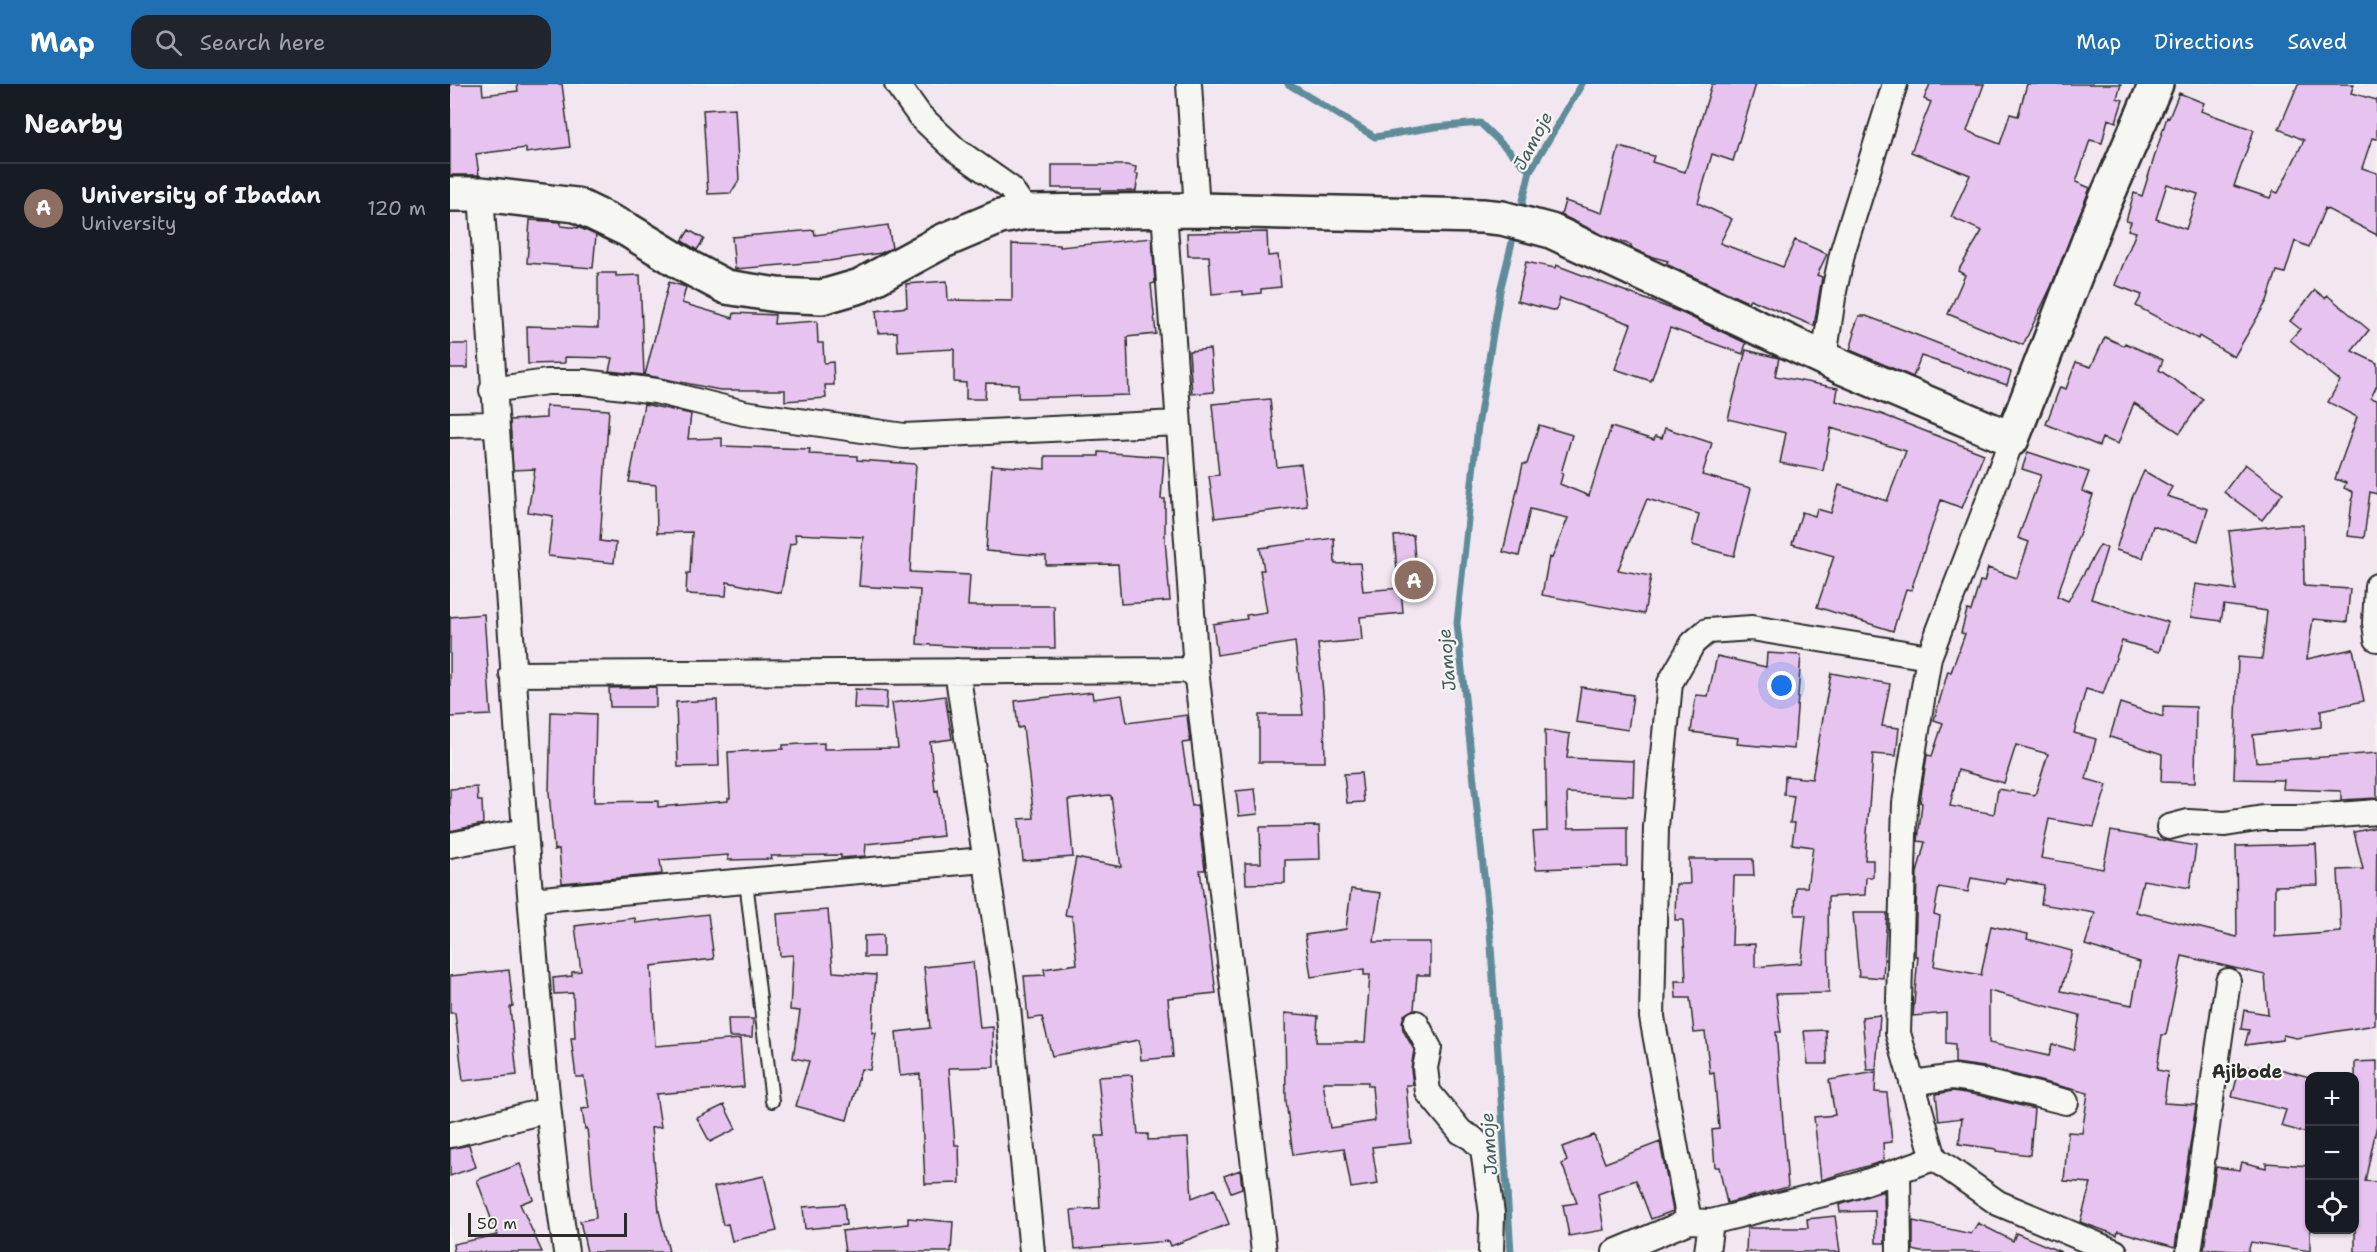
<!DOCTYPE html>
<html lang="en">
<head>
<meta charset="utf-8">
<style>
	body { margin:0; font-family:"Shantell Sans",sans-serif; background:#20242c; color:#f1f3f6 }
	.controls { position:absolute; right:18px; bottom:18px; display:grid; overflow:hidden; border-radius:12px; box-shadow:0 2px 4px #0004 }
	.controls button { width:54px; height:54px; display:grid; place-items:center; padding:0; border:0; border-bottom:2px solid #363941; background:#171b24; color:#f1f3f6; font:30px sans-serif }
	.scale { position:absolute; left:18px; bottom:15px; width:159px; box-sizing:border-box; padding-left:6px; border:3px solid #2b2b2b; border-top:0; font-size:16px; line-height:21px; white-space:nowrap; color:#2b2b2b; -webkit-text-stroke:4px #f6f6f2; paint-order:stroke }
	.you { position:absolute; left:1332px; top:602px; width:21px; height:21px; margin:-15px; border:4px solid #fff; border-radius:50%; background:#1a73e8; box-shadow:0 0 0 9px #1a73e833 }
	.badge { display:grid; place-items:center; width:39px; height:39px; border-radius:50%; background:#1f6fb2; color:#fff; font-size:20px; font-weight:700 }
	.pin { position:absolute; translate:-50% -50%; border:3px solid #fff; box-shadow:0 2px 6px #0006 }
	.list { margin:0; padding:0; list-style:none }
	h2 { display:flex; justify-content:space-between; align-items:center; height:78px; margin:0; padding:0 24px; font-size:26px }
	h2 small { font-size:20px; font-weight:400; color:#9ea1a6 }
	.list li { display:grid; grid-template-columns:39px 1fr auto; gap:18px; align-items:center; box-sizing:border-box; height:90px; padding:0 24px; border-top:2px solid #363941 }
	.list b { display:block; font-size:22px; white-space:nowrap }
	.list p { margin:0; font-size:20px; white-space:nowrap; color:#9ea1a6 }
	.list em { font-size:20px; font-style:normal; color:#9ea1a6 }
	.icon { flex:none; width:33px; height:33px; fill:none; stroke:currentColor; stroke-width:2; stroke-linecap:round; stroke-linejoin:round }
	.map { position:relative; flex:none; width:1927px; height:1168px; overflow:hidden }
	header { display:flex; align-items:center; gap:36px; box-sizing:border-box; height:84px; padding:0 30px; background:#1f6fb2; color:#fff }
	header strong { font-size:28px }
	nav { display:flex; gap:33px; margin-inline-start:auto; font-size:21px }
	.search { width:420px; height:54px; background:#20242c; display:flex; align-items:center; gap:15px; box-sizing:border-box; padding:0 21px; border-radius:18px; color:#9ea1a6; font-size:22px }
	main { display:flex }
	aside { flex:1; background:#171b24 }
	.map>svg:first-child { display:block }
	.built { fill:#f2e7f1; fill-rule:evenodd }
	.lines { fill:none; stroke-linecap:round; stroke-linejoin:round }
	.stream { stroke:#5f8c99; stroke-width:7 }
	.building { fill:#e7c4ef; stroke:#2b2b2b; stroke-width:1.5; fill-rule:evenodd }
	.lane-casing { stroke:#2b2b2b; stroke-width:16 }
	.street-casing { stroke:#2b2b2b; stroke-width:28 }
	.secondary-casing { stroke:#2b2b2b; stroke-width:38 }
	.lane { stroke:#f6f6f2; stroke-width:12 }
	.street { stroke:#f6f6f2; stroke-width:24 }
	.secondary { stroke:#f6f6f2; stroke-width:33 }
	.labels { text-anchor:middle; stroke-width:4.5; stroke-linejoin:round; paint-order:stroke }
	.water-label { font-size:18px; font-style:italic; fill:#455c62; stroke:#f6f6f2 }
	.neighbourhood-label { font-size:18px; font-weight:bold; fill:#2b2b2b; stroke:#f6f6f2 }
</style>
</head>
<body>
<header>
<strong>Map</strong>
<div class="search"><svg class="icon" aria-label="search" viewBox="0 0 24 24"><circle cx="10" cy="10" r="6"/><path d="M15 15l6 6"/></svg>Search here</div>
<nav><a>Map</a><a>Directions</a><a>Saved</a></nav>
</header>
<main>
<aside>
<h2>Nearby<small></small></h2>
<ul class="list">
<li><span class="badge" style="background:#8d6e63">A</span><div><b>University of Ibadan</b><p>University</p></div><em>120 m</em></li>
</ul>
</aside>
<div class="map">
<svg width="1927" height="1168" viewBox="0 0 1927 1168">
	<rect width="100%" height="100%" fill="#f6f6f2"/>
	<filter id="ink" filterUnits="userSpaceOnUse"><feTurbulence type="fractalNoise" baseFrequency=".0167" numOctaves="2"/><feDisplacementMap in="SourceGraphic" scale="12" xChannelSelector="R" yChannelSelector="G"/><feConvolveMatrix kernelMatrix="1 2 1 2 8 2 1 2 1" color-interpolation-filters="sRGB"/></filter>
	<g filter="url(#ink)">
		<path class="built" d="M0,0H1927V1168H0ZM1860,992H1904V1146H1860Z"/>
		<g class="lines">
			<path class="stream" d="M838,0L925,53L985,43L1030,39L1080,87
				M1070,129L1080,87L1132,0
				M1061,1168L1040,847L1007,539L1028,342L1050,207L1065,146"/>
		</g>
		<path class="building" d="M0,0H32L33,11L68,7L67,0H112L120,63L76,69V64L26,70L29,91H0Z
			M1262,0H1306L1283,77L1262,70L1248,119L1282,135L1270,159L1333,183L1345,156L1377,170L1367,191L1372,193L1364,242L1300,215L1298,218L1293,216L1216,180L1218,177L1199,172L1181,164V161L1157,153L1111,131L1115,117L1152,129L1169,63L1204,72L1202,78L1235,88Z
			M1480,0H1534L1517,47L1550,60L1560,30L1568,32L1577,0H1671L1667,14L1673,16L1666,38L1658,35L1652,59L1640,56L1626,98L1640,104L1601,203L1573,261L1498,230L1515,191L1508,187L1532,147L1501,133L1520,91L1461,68L1481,18L1474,15Z
			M1848,0H1904L1901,9L1927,16V55L1922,54L1912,84L1927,89V151L1875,124L1859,163L1845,157L1835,189L1827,187L1817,217L1784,273L1749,252L1748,255L1686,222L1692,211L1665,201L1686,148L1678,146L1681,138L1676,137L1684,109L1692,112L1717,33L1719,34L1729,9L1754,19L1751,27L1804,46L1784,102L1820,114L1823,107L1828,109L1854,56L1829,45ZM1717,100L1748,110L1736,145L1706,135Z
			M285,24L289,96L281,109L258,110L253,26Z
			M602,81H676L686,83L685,90H688L686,107H651V104H602Z
			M80,136L111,138V142L130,144L146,151L143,184L77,179Z
			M438,141L442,164L431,169L379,177L285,185L282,153L364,146L365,151Z
			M239,146L254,155L247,166L232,157Z
			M817,148L818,172L828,171L831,203L811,205V209L793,211V207L762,210L759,172H738L737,149Z
			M702,154L705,199L701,200L706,250L677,253L679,311L568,314V300L536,299L535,315H516V299L504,298V265L448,268L447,248L428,249L426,227L457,223L456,200L497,197L498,216L562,217V160L610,161V163Z
			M1076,178L1105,184L1106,181L1232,229L1296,259L1293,270L1220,244L1201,297L1165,285L1181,240L1110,214L1106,227L1067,217Z
			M148,189H166V192L190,191L194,291L159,287L162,274L115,273V279L78,280L77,242L148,244Z
			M219,198L236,203L232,219L283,234L284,229L325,231L324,240L367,237L368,259H373L374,279L383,278L384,301H375L376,314L335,317V306H270L195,291Z
			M1865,206L1875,214L1877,211L1919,246L1902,267L1927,279V301L1921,314L1927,316V410L1920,408L1914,454L1898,452L1903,408L1894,404L1896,399L1885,395L1907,333L1878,318L1890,297L1840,256L1850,245L1840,237Z
			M1409,232H1416L1446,243L1561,288L1557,301L1471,272L1463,293L1400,266L1405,249L1403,248Z
			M1655,253L1674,262L1675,259L1713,276L1709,286L1753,315L1730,349L1684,319L1668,360L1652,354L1649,362L1596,340L1610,303L1616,305L1626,278L1641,283Z
			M0,260H18V284H0Z
			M760,265L764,308L742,310L739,267Z
			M1296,266L1329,274L1325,292L1388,304L1386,317L1431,330L1534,370L1512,424L1491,416L1461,506L1456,505L1443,547L1367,523L1384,472L1342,460L1352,428L1365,432L1367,425L1381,429L1389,401L1437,417L1456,367L1381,344L1373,387L1330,379L1336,349L1278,335Z
			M820,315L827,383L851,380L857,422L765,434L759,392L769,391L762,320Z
			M194,320L241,330L238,355L272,354V362L360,365L359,370L407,372V376L466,380L460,488L520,491L518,522H604L605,564H532L467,560L470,506L409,502L413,453L345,450L346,459L340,460L331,509L277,498L276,512L236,510L237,489H240L242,448L207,449L206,401L179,398Z
			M96,322L159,326L150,457L166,459L164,479L98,472L103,432L78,428L85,385L63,386L60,336L96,334Z
			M1089,341L1122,351L1111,389H1113L1110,400L1139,412L1161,343L1204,356L1205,352L1212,354L1215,344L1262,359L1252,391L1301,404L1284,472L1242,461L1249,430L1197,415L1168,486L1201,492L1194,530L1092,511L1099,473L1102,474L1118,434L1080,425L1069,472L1053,468L1073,380H1077Z
			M649,368L714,373L711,415H715V455L720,517L671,520L668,480L596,481V472L536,467L542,381L595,385V372H649Z
			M1578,368L1639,388L1632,407L1643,411L1607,512L1618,517L1650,461L1657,464L1641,515L1718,538L1709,568L1672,557L1653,610L1636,605L1624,649L1646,655L1636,695L1657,701L1644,743L1599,735L1591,774L1653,785L1661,747L1746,762L1740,804L1693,796L1686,828L1787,853L1786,762L1866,760L1868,801L1825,802V853L1891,848L1888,786L1913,785L1904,748L1927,743L1925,941L1846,954L1833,951L1832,956L1795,961L1799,946L1791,945L1794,926L1818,930L1815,891L1732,872L1716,951H1712L1707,986L1718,988L1714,1019L1746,1021L1725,1163L1668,1147L1667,1151L1630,1138L1641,1099L1614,1097L1618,1048L1632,1049L1638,1009L1534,983L1505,979V960L1496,959V929L1463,932L1468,872H1465L1467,789L1475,758L1468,757L1472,719L1470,718L1477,671L1482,672L1493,639L1484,636L1498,587L1501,588L1515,550L1511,549L1517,526L1521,527L1530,497L1534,498L1538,484L1567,494L1579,458L1568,454L1591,391L1572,385ZM1566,661L1598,670L1585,711L1548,705L1544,730L1500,722L1508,686L1554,699ZM1521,794L1555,800L1556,794L1594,801L1591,820L1645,829L1635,861L1690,878L1682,921L1611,907L1622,867L1577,855L1578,850L1541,842L1531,891L1484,882L1490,832L1484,830L1489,803L1518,808ZM1539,907L1630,931L1624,966L1602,960L1599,972L1539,959Z
			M1795,380L1833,409L1812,436L1774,408Z
			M1694,387L1722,403L1717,412L1758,425L1748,457L1703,442L1693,474L1666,466L1682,414Z
			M1834,441H1853L1854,502L1900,505L1897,538L1863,535L1857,575L1903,565L1914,617L1871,626V643L1803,651L1806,678L1927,669V714L1891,716V707L1833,705L1834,696L1784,695L1788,573L1812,575L1817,527L1774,521L1771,537L1741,533L1746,500L1786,506L1779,447Z
			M963,451L966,486L947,487L944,452Z
			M884,454L885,480L910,479L913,507L951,504L953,529L910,533L912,556L868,560L874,619L875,678H809V631H853L845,558L767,571L763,540L797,535L796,531L817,528L810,486H814L810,464Z
			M34,530L41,631L0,633V533Z
			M1317,569L1351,571L1344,665L1287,660L1288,654L1241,648L1246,611L1258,612L1267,572L1316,583Z
			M1381,589L1440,600L1432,642L1449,644L1446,672L1423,670L1415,776H1423V793H1416L1415,811L1378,813L1379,909L1326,910L1331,948H1326L1338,1103L1277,1119L1269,1083H1265L1262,1046L1269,1045L1264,989L1260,990L1255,948L1244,949L1240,914H1226L1225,897H1236L1233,836H1225L1226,800H1240L1239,775H1303L1304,792H1284L1282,861L1305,860V883L1351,879L1356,831H1345L1346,803H1357L1363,763L1342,760L1345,739H1340L1344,712L1334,711L1335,692L1362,695Z
			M206,603V623H160L159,604Z
			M1131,603L1183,611L1178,646L1126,638Z
			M405,605L437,607L436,625L404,624Z
			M642,608L643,615L672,611L677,639L737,631L740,658L732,659L742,722L747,721L755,786H750L766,909L718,914L723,973L691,976L689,956L602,972L592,933L578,935L574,892L595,891L594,885L627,880L622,832L615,831L626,774L671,783L661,712L659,711L618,716L623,773L573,777L569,735L584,734L573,643L568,644L565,617Z
			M495,612L502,655L480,658L485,707L488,706L493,752L416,760L415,772L391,774V771L321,772L322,775L278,776V771L210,776L212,790L112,799L109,765L104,766L99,708L101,628L146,630L144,718L208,717V723L278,717V714H280L278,668L333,665V661L374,659V665L448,664L442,619Z
			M267,616L269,682L228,683L226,618Z
			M1670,619L1713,633V622L1746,623L1745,699L1711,698L1712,670L1660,653Z
			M1095,646L1120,650L1117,674L1184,677L1183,712L1117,709L1118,744L1177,743V782L1086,785L1083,748L1097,747Z
			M911,689L914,718L897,719L894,690Z
			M27,703L28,717H32L33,740L0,747V705Z
			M805,705L808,730L789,732L786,707Z
			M869,742L870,775L835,776V799L796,800L795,779H811L810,743Z
			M901,805L931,809L924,858H980V891H967L964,925L954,931L952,938L953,946L964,966L961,985L963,1001H956L961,1059L922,1063L928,1100L901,1104L894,1064L843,1071L836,1017L835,929L868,932L866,958H915L920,891H914V885L861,893L855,851L896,845ZM873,998H918V1002H922L925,1037L880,1044Z
			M378,826L383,888L426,891L422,949H426L420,986L411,985L397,1036L346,1022L359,977L343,974L350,927L340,926L343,871L330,872L327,830Z
			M1403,829H1437L1433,894L1409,892Z
			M258,830L264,875L201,882L205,962L290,955L294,1003L206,1010L211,1043L201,1044L209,1127L219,1168H137L130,1137L146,1134L137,1044L135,1045L132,1025L139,1024L134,993H126L121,954H125L123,909L104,910L103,894L122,892V888L131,887L125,842L185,834L186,839Z
			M433,851V873H414V852Z
			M523,878L530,944L543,943L544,983L499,984L505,1061H509L510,1099L475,1100L470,990L450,992L446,948L480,944L474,883Z
			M59,886L63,922L60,923L67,991L13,997L5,929H0V892Z
			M1430,931L1426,986H1417L1412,933Z
			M278,935H303L302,953H279Z
			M1376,946L1377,980H1358L1354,947Z
			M1927,977V1041L1915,1097L1927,1098V1168H1905V978Z
			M1818,982L1860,993V1050L1831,1042L1836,1026L1782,1013L1790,983Z
			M1426,988L1425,1008L1437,1009L1442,1058L1433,1059L1434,1077L1371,1096L1364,1033L1385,1031L1379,996Z
			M682,991L688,1050H698V1056L738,1054L742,1114L765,1105L779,1140L721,1162L719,1157L625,1165L621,1126L650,1124L646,1052H654L648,993Z
			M1503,1007L1528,1011L1584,1025L1580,1071L1546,1067V1065L1509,1060L1512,1034L1489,1037L1486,1010Z
			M274,1021L286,1045L260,1058L247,1034Z
			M1144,1051L1155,1079L1210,1058L1223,1127L1201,1135L1186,1096L1148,1110L1154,1146L1119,1152L1113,1121L1127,1119L1112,1080L1117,1077L1112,1063Z
			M19,1061L26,1083L0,1092V1065Z
			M1792,1078L1816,1084V1079L1860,1082V1167L1801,1158L1798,1168L1754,1165L1766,1083L1790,1086Z
			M70,1080L83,1115L70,1120L92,1168H4L3,1160L47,1151L27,1096Z
			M790,1086L792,1104L781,1108L774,1092Z
			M314,1092L327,1147L282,1157L278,1140L273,1141L264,1103Z
			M1434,1107L1435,1159H1426L1425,1127L1390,1128L1389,1121Z
			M394,1120L396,1141L355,1145L353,1123Z
			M1385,1132L1390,1168H1296L1297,1144H1358L1357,1135Z
			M458,1134L503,1138L501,1168H395L392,1147L458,1140Z
			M1463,1137L1521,1150L1528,1139L1563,1157L1566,1149L1611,1168H1471L1463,1166Z"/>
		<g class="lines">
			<g class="lane-casing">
				<path id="lane" d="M296,797L322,1017"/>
			</g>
			<g class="street-casing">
				<path id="street" d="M447,0L470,32L506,66L560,104L577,128
					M739,0L747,126
					M31,110C44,327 59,543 76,759C87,896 96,1032 116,1168
					M714,127L746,586
					M1374,274L1384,207L1393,166L1445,0
					M42,306L97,298H134L206,307L294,329L454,352L728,339
					M0,341L44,340
					M1562,355L1479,573L1455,719L1448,949L1484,1074L1548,1119L1665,1168
					M1927,502L1925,539L1927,555
					M507,587L558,923L582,1168
					M62,590L746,586L814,1168
					M1719,743L1738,738L1775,740L1813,734H1849L1927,728
					M0,761L75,747
					M81,816L534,776
					M966,939L979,964L975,984L978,1008L1011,1048L1022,1054L1033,1065L1042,1130L1041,1168
					M1462,999L1503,993L1531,997L1616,1018
					M0,1051L98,1026
					M1448,1087L1449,1168
					M1239,1137L1202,933L1206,743L1220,599L1243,559L1257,547L1302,544L1479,573
					M1165,1168L1239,1137L1261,1138L1405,1102L1484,1074
					M1257,1168L1261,1138
					M1739,1168L1778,897"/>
			</g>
			<g class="secondary-casing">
				<path id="secondary" d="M0,110H31L126,121L178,146L240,184L276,203L327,211L372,213L410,202L493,157L550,133L577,128L747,126L1032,132L1052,134L1101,147L1392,283L1562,355L1646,138L1706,0"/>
			</g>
			<use href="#lane" class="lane"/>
			<use href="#street" class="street"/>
			<use href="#secondary" class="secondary"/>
		</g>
	</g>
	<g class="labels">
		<g class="water-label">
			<text transform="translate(1083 57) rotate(-62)" y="6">Jamoje</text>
			<text transform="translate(997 576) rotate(-95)" y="6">Jamoje</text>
			<text transform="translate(1039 1060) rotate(-94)" y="6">Jamoje</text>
		</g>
		<g class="neighbourhood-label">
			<text x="1797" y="994">Ajibode</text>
		</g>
	</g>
</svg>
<div class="controls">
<button>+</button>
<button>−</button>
<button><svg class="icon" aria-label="locate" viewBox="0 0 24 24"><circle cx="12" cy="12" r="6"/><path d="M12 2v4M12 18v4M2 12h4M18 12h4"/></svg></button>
</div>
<div class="scale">50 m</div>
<div class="you"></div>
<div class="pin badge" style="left:964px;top:496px;background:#8d6e63">A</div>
</div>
</main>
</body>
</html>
